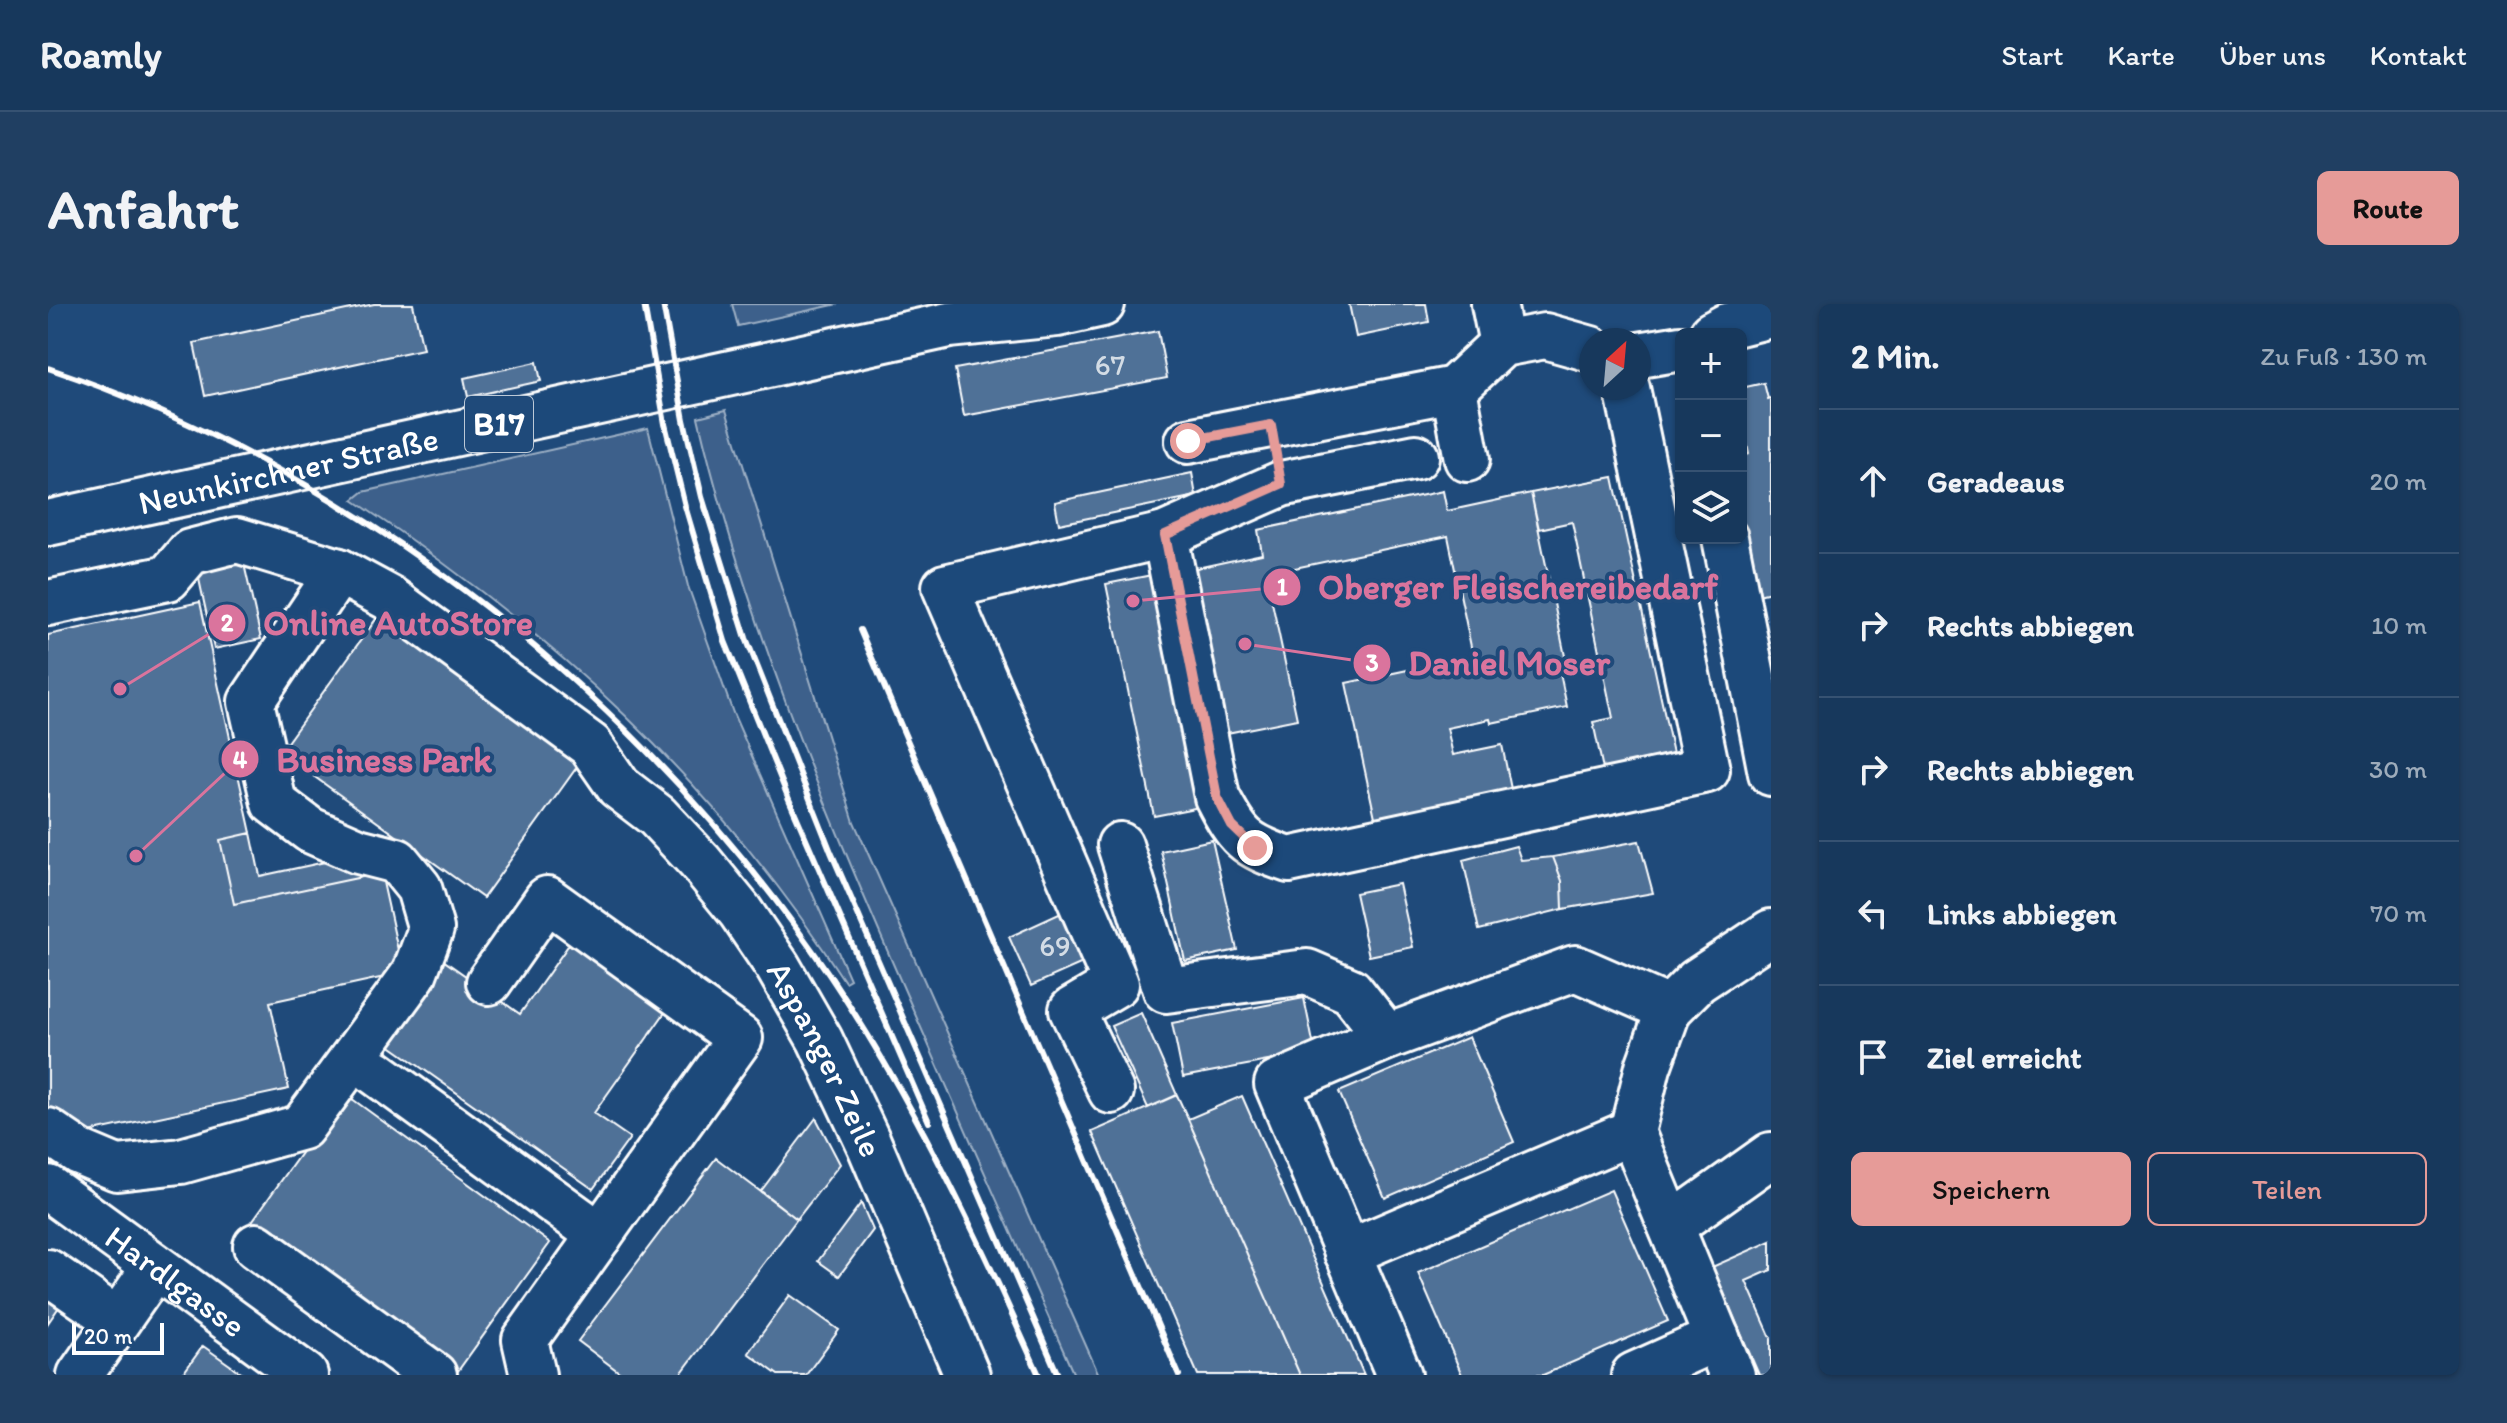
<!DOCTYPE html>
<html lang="de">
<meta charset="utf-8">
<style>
:root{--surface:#17385c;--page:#203f62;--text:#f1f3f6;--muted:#9eacbb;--line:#365272;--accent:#e69b98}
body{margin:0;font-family:Itim,sans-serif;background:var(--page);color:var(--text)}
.controls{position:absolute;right:24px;top:24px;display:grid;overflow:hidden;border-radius:12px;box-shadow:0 2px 6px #0004}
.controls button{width:72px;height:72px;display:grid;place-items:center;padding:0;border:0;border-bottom:2px solid var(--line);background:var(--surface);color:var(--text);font:40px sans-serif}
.compass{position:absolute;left:1531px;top:24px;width:72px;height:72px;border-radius:50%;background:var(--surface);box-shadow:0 2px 6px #0004;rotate:26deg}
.scale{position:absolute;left:24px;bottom:20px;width:92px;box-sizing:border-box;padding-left:8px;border:4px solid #fff;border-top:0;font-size:22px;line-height:28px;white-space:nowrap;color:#fff;-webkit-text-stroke:6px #1f4a7a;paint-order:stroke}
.stop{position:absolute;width:24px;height:24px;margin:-18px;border:6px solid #e69b98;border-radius:50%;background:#fff}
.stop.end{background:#e69b98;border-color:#fff;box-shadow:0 2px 8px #0008}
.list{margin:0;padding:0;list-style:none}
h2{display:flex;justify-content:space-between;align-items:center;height:104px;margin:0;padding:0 32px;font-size:34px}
h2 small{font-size:26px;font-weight:400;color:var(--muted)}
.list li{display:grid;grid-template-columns:52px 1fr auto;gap:24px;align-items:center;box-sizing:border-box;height:144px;padding:0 32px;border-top:2px solid var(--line)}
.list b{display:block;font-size:30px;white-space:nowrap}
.list em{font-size:26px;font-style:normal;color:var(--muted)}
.actions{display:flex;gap:16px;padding:24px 32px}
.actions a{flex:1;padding:18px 0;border:2px solid var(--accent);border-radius:12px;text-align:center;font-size:28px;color:var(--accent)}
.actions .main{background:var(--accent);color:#111}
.icon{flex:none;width:44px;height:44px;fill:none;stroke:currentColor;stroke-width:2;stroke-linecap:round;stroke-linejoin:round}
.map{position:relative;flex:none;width:1723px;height:1071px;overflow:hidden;border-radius:12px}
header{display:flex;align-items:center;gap:48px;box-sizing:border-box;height:112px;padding:0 40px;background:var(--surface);border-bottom:2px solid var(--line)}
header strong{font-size:38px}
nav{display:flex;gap:44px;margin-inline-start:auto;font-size:28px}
.intro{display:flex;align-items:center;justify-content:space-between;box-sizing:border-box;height:192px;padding:0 48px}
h1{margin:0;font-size:56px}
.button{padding:20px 36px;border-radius:12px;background:var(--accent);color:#111;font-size:28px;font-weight:700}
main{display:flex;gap:48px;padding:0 48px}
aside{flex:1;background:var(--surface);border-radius:12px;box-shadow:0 2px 6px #0004}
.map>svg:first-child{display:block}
.green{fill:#3c618b;stroke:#9eb0c5;stroke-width:2}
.building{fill:#507197;stroke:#fff;stroke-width:2}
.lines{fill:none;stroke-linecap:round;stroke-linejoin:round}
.minor-casing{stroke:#fff;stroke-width:50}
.major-casing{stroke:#fff;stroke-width:50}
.minor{stroke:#1f4a7a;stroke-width:44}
.major{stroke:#1f4a7a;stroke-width:44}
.rail{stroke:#fff;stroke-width:6}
.route{stroke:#e69b98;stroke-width:10}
.labels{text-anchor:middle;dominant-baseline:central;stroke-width:8;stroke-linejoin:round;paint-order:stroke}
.number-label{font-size:30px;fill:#d3dce5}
.shield{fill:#1f4a7a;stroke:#bcc9d7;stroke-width:2}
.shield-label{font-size:32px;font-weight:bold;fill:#fff}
.street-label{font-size:34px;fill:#fff;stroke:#1f4a7a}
.leader{fill:none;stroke:#da749d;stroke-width:3}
.callout-dot{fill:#da749d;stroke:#1f4a7a;stroke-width:3}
.mark-label{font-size:24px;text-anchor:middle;font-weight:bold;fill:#fff}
.callout-label{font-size:36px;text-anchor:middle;font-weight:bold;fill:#da749d;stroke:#1f4a7a;stroke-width:8;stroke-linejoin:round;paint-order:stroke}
</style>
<header>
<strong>Roamly</strong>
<nav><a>Start</a><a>Karte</a><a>Über uns</a><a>Kontakt</a></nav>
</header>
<div class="intro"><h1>Anfahrt</h1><a class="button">Route</a></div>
<main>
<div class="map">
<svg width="1723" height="1071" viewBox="0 0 1723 1071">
<rect width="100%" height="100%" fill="#1f4a7a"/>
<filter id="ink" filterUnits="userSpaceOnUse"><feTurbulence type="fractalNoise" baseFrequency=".0125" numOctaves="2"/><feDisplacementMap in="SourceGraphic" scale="16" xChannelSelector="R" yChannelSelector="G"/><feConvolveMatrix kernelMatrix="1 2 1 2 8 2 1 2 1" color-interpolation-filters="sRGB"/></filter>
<g filter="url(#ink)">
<path class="green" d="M684 0H790L690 22Z
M678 106 806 518 1051 1071H1026C970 945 915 820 860 694 777 505 697 314 650 113Z
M600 124 640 282 685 409 802 675 797 678C666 476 504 328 305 196L315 188Z"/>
<path class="building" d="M326 0H365L375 45 157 92 146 39Z
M1301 0H1378L1381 18 1308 33Z
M1110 27 1119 74 916 112 907 65Z
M489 58 493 77 420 93 416 74Z
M1716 79 1720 95 1723 94V288L1710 291 1693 211V152L1701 150 1693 110V84Z
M1144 169 1148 192 1011 220 1007 198Z
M1565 173 1626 454 1556 470 1545 418 1565 414 1524 218 1491 225 1483 189Z
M1395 187 1399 207 1483 189 1518 357 1510 359 1519 403 1443 419 1442 415 1399 424 1405 451 1454 441 1464 490 1328 518 1298 379 1388 360 1390 369 1427 362 1400 232 1218 270 1249 415 1179 429 1144 265 1214 250 1210 226Z
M194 251 213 335 166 345 148 261Z
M1109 270 1157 502 1106 512 1058 280Z
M152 298 203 529 172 536 186 600 333 569 355 669 222 698 241 785 27 831 2 814 0 804V331Z
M331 311 534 456 435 594 232 448Z
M203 529 212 572 328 547 333 569 186 600 172 536Z
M1164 536 1189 646 1137 657 1113 547Z
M1591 537 1605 589 1515 605 1514 577 1505 553Z
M1468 542 1473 556 1505 553 1514 577 1515 605 1431 626 1415 556Z
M1351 580 1365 643 1321 652 1307 589Z
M1024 604 1046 654 983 682 961 633Z
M522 639 618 707 546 809 582 834 545 885 334 736 392 654 472 710Z
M1256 694 1267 748 1135 773 1124 719Z
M1093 709 1129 791 1100 804 1063 722Z
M1421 733 1466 838 1337 894 1291 788Z
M296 789 502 939 407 1071 200 923Z
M1129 791 1140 815 1252 1071H1150L1044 828Z
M1194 792 1316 1071H1252L1140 815Z
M768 814 792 860 749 915 713 887Z
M668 854 749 915 632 1071H575L530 1037Z
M1563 886 1620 1017 1495 1071H1414L1370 969Z
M813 899 825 926 791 972 770 957Z
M1723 937V966L1698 977 1723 1034V1071H1711L1664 963Z
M0 991 13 1000 0 1019Z
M742 991 791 1026 758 1071H730L700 1049Z
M155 1042 196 1071H134Z"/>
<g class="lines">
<g class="minor-casing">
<g id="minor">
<path d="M1446 0 1454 40"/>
<path d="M1664 30 1679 22 1723 11"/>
<path d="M1591 51 1633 44"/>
<path d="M1406 85 1419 155"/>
<path d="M1140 137 1406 85 1454 40 1497 32 1543 45"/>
<path d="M1117 231 1169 493C1190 534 1197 541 1241 556L1659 466 1579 84"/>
<path d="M1677 234 1723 469"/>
<path id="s1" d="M0 299 120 274 142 248 189 236 291 267 341 294 542 441 571 483 609 512 652 558 692 607 730 663 772 736 821 840 919 1071"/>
<path d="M1072 541 1118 686 1259 668 1303 687 1339 733"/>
<path d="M441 678 499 595 692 734 477 1036 485 1071"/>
<path d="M327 768 552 931"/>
<path d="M1063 787 1024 706 1068 680 897 283 1117 231 1233 180 1368 153"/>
<path d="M0 827 31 848 69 864 133 857 254 823 366 670 383 625 371 584 349 557 310 547 262 526 226 499 203 398 291 267"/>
<path d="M1584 828 1600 763 1621 705 1649 677 1723 628"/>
<path id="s2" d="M0 884 257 1071"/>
<path d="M1623 922 1723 851"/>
<path d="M208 942 386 1071"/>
<path d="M1299 949 1584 828 1684 1071"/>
<path d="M0 968 69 1016"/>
<path d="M32 1071 107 963"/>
<path d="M1351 1071 1229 780 1339 733 1527 664 1621 705"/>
<path d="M1586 1071 1669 1034"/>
</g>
</g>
<g class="major-casing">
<g id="major">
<path id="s3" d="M0 219 901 21 1009 10 1054 0"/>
</g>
</g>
<use href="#minor" class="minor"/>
<use href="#major" class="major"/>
<path class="rail" d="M596 0 617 120 637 202 677 337 740 493 881 818
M615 0 636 116 654 193 698 334 783 548 1010 1071
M0 64C299 165 564 371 749 625 838 746 906 882 968 1019
M812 326 1131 1071
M963 1009 991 1071"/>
</g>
</g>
<g class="lines" filter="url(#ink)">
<path class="route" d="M1140 137 1223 121 1233 180 1117 231 1169 493 1184 522 1207 544"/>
</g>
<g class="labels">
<g class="number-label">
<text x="1062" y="60">67</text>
<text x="1007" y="641">69</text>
</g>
<rect class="shield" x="417" y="92" width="68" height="56" rx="6"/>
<g class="shield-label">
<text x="451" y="120">B17</text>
</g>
<g class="street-label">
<text stroke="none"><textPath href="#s3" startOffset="246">Neunkirchner Straße</textPath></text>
<text stroke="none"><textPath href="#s1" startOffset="1014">Aspanger Zeile</textPath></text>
<text stroke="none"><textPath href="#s2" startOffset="158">Hardlgasse</textPath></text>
</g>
</g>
<path class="leader" d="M1085 297L1234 283M72 385L179 319M1197 340L1324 359M88 552L192 455"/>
<g class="callout-dot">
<circle cx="1085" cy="297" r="8"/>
<circle cx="72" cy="385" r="8"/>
<circle cx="1197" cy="340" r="8"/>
<circle cx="88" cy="552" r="8"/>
<circle cx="1234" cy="283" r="20"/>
<circle cx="179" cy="319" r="20"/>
<circle cx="1324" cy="359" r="20"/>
<circle cx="192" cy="455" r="20"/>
</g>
<g class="mark-label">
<text x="1234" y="291">1</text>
<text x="179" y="327">2</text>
<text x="1324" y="367">3</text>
<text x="192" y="464">4</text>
</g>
<g class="callout-label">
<text x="1470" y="295">Oberger Fleischereibedarf</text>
<text x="350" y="331">Online AutoStore</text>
<text x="1461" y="371">Daniel Moser</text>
<text x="336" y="468">Business Park</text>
</g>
</svg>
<div class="controls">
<button>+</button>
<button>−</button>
<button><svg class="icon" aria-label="layers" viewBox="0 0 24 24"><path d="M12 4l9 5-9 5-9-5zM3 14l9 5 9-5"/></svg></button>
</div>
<svg class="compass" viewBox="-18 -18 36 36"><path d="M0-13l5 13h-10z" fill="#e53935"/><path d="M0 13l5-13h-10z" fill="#9eacbb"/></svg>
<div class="scale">20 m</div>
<div class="stop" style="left:1140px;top:137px"></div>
<div class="stop end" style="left:1207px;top:544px"></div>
</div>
<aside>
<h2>2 Min.<small>Zu Fuß · 130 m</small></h2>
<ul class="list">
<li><svg class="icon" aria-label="ahead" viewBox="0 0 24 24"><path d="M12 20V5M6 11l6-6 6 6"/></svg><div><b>Geradeaus</b></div><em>20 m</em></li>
<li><svg class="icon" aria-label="right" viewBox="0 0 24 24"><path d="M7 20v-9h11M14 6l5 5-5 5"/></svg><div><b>Rechts abbiegen</b></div><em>10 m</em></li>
<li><svg class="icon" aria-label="right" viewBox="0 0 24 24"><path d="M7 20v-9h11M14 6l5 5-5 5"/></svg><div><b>Rechts abbiegen</b></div><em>30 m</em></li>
<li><svg class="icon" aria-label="left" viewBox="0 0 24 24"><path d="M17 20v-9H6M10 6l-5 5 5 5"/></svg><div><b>Links abbiegen</b></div><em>70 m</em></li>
<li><svg class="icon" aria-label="arrive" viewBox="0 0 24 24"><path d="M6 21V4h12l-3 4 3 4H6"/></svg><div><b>Ziel erreicht</b></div></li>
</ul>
<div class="actions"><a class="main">Speichern</a><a>Teilen</a></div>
</aside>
</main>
